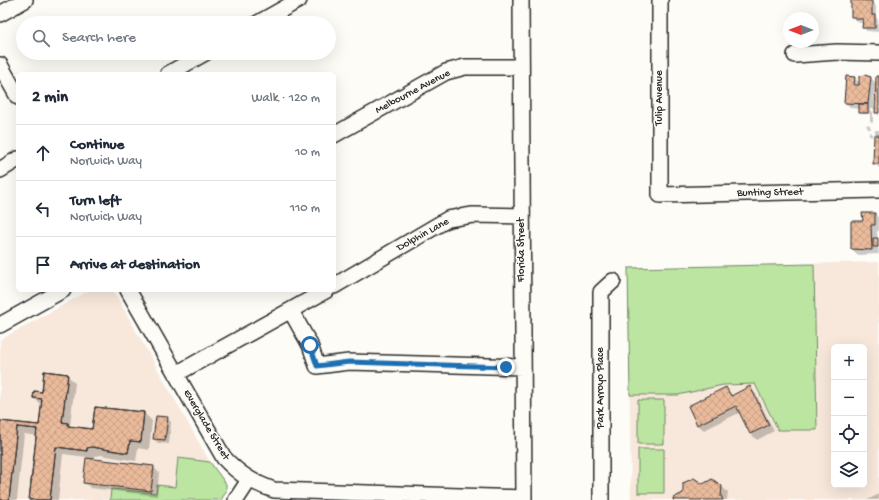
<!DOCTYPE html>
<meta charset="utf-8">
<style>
:root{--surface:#fff;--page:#f6f6f7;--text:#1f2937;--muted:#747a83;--line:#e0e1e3}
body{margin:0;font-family:"Gochi Hand",sans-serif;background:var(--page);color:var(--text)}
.controls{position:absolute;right:12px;bottom:12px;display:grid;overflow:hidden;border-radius:6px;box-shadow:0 4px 16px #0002}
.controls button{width:36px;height:36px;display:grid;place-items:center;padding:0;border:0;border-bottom:1px solid var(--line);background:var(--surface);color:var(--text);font:20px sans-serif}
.compass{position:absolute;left:783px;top:12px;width:36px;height:36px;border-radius:50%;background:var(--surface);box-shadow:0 4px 16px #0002;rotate:270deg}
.stop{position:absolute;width:12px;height:12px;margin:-9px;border:3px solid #1f6fb2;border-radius:50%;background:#fff}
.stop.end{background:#1f6fb2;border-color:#fff;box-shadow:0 1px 4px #0008}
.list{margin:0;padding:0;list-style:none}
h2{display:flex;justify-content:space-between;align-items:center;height:52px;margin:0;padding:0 16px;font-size:17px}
h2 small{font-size:13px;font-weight:400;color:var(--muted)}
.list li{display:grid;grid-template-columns:26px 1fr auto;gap:12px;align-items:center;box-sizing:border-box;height:56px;padding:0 16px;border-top:1px solid var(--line)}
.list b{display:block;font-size:15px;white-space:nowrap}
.list p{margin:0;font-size:13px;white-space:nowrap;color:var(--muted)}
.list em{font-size:13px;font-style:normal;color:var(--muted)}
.icon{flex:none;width:22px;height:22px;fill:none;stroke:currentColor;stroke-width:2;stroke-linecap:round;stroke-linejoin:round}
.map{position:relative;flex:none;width:879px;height:500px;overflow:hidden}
.search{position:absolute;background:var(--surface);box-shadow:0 4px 16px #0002;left:16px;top:16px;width:320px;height:44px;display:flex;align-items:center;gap:10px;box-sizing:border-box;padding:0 14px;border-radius:22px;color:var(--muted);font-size:15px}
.panel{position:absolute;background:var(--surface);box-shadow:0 4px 16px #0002;left:16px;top:72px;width:320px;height:220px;border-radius:6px}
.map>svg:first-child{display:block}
.built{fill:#f7e8db;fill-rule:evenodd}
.green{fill:#bbe5a1;stroke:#738866}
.shadow{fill:#0003}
.building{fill:url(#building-cross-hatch);stroke:#2b2b2b}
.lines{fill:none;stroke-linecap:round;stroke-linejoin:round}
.minor-casing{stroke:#2b2b2b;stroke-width:18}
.minor{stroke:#fdfcf7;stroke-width:15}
.route{stroke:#1f6fb2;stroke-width:5}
.labels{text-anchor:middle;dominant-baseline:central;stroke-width:3;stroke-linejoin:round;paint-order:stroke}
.street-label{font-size:11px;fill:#2b2b2b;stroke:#fdfcf7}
</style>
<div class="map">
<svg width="879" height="500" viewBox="0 0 879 500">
<defs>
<pattern id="building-cross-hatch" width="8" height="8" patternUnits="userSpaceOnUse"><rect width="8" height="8" fill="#eaba9b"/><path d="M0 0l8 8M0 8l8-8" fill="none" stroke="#c9a086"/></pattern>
</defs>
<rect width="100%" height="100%" fill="#fdfcf7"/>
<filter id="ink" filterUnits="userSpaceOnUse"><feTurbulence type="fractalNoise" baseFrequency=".025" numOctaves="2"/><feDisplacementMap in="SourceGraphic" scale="8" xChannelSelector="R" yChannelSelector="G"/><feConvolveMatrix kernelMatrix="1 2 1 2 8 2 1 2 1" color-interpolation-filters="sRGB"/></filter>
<g filter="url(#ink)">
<path class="built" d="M879 262V500H631L628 268ZM834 347H864V485H834Z
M90 290H113L210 462 226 484V492L221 500H0V340Z"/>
<path class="green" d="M814 264 817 430H778L755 384 723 385 678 395H630L628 268Z
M638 400H664V444H638Z
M638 449H664V493H638Z
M178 458 210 462 226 484V492L221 500H110L111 489 156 493 157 485 175 487Z"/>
<path class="shadow" d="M852 0H864V2H872L876 6V17L878 20V32L867 31 863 28 864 23H859L852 16Z
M860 77 871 78 877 84 879 77V116L876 112V96H874V109H870L873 112V123L870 122V114H862L860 109 851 108 845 102 854 78 860 83Z
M866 125H869L871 129H868Z
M875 130H879V168L874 163V137H878L875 134Z
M869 132 872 133V137L869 136Z
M874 214 879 218V231H877L879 254 858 255 852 249 864 222Z
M67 375 75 383 70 426 93 430 144 413 152 421 149 450 138 448 136 461 101 455 95 456 94 460 154 467 159 473 157 496 90 488 85 482 87 457 63 454 58 500H30L37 436 24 434 17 500H0V422L39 426 42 406 34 398 43 394Z
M726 388 733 396 750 388 756 394 774 431 757 440 751 434 741 412 704 430 698 425 689 407Z
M167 418 171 422 169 444 158 443 154 439Z
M703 485 721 486 728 492 727 500H674Z
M879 494V500H867Z"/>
<path class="building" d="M851 0 872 1V15H875V28H862L863 19H855V17H851Z
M865 75 871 77 868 104 844 103 846 76 855 77 854 85H859V76Z
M876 76H879V113H875Z
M859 104H868V113H859Z
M874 135H879V164H873Z
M862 213H875V225H871L872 250 851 249V221H863Z
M873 238H878V247H873Z
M44 371 68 374 62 422 68 423V426L92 429 95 407 144 412 141 442 130 441 128 453 92 447 87 448V451L56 447 50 500H29L37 429 17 427 9 500H0V421L39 425 42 399 33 398 34 391 42 392Z
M44 371 68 374 62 422 68 423V426L92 429 95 407 144 412 141 442 130 441 128 453 92 447 87 448V451L56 447 50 500H29L37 429 17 427 9 500H0V421L39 425 42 399 33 398 34 391 42 392Z
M750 386 769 425 750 434 736 406 697 425 688 406 726 387 731 396Z
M156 416 168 417 165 440 153 439Z
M86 458 154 466 151 491 83 483Z
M694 478 703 484 712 479 722 486 721 496 723 500H673V498L683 493V483Z"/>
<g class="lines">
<g class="minor-casing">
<path id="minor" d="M521 0 524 500
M660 0V195L879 190
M0 14 25 0
M258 23 299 0
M795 55 837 52 879 53
M0 65 18 97
M168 74 205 53
M334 135 446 72 465 67H521
M0 170 18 159
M334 286 448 219 473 215 522 216
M128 290 224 458C239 474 253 483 274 490L524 498
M291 311 310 345 317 366 349 362 523 367
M0 325 63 290
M176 374 327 290
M236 500 249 480
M601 500V292L613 281"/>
</g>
<use href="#minor" class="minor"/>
</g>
</g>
<g class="lines" filter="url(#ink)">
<path class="route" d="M310 345 317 366 349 362 506 367"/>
</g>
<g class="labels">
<g class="street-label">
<text transform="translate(413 92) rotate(-28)">Melbourne Avenue</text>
<text transform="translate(660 98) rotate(-90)">Tulip Avenue</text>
<text transform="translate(770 193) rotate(-1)">Bunting Street</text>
<text transform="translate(423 235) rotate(-29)">Dolphin Lane</text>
<text transform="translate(522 250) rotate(-90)">Florida Street</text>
<text transform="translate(601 388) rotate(-90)">Park Arroyo Place</text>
<text transform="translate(206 425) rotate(59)">Everglade Street</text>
</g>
</g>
</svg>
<div class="controls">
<button>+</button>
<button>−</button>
<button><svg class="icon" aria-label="locate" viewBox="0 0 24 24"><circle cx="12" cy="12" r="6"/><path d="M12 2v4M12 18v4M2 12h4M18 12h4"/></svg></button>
<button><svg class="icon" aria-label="layers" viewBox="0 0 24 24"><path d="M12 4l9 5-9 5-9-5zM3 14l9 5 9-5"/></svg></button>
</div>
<svg class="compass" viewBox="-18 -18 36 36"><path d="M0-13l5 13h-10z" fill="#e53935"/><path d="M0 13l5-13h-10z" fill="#747a83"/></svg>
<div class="stop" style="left:310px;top:345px"></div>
<div class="stop end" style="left:506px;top:367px"></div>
<div class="search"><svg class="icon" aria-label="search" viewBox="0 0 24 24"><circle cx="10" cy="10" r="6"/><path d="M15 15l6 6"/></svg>Search here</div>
<section class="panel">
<h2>2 min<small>Walk · 120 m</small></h2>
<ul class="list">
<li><svg class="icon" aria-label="ahead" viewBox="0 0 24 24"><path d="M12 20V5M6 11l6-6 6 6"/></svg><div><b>Continue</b><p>Norwich Way</p></div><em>10 m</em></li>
<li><svg class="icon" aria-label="left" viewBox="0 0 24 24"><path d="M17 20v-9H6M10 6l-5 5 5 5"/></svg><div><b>Turn left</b><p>Norwich Way</p></div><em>110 m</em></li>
<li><svg class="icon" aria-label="arrive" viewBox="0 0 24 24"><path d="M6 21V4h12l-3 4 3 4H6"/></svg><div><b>Arrive at destination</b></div></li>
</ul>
</section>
</div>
